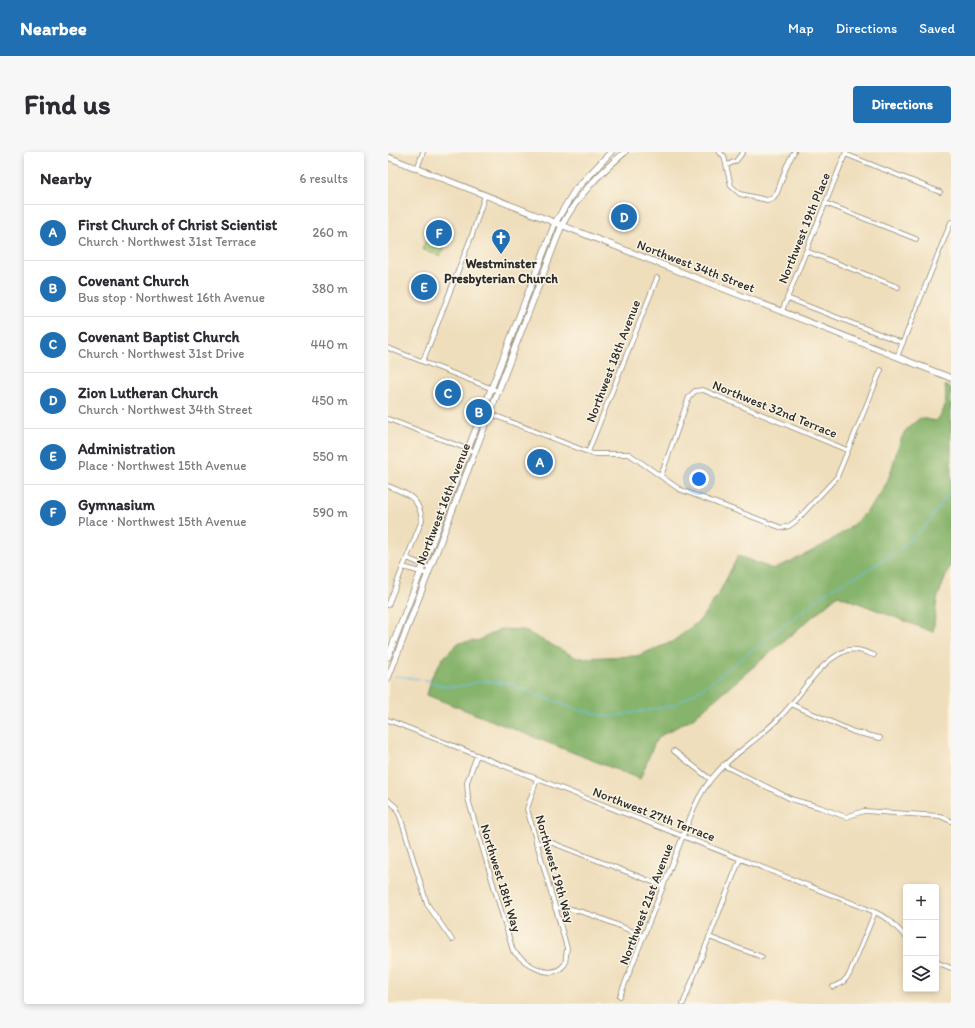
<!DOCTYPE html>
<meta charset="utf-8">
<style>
:root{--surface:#fff;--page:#f7f7f7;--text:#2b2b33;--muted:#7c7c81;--line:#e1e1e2;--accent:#1f6fb2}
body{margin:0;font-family:Itim,sans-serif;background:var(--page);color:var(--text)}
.controls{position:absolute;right:12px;bottom:12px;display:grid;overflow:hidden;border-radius:4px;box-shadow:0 2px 6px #0003}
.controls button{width:36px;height:36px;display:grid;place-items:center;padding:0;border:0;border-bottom:1px solid var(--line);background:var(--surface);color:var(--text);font:20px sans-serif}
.you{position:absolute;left:311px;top:327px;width:14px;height:14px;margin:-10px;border:3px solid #fff;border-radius:50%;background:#1a73e8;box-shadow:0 0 0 6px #1a73e833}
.badge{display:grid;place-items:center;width:26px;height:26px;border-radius:50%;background:var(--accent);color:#fff;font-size:13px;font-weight:700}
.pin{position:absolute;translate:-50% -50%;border:2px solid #fff;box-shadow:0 1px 4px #0006}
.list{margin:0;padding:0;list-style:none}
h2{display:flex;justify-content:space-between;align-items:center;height:52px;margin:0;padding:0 16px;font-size:17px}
h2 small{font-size:13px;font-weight:400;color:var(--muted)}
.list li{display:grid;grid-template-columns:26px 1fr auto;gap:12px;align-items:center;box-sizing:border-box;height:56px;padding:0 16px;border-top:1px solid var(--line)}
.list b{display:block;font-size:15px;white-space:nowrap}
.list p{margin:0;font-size:13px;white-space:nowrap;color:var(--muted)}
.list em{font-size:13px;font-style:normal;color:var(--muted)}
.icon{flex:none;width:22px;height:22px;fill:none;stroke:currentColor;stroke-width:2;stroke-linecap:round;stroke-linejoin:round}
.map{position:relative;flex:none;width:563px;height:852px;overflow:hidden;border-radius:4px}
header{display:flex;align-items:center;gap:24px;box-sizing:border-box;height:56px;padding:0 20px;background:var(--accent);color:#fff}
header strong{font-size:19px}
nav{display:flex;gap:22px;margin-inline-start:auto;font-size:14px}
.intro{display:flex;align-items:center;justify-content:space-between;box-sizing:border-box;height:96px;padding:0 24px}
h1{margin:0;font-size:28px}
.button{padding:10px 18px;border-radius:4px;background:var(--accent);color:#fff;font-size:14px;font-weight:700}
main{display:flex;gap:24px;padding:0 24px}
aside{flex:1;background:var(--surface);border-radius:4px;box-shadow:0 2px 6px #0003}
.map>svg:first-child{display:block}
.green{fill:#aad27d;stroke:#6a7e54}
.forest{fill:#87b46c;stroke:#59704c}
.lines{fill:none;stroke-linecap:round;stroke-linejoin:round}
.stream{stroke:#69c3e7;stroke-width:1}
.minor-casing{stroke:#8d8474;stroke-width:5.5}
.secondary-casing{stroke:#8d8474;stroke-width:7}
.minor{stroke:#fff;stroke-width:4}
.secondary{stroke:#fff;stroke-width:5.5}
.labels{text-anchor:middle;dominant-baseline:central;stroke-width:3;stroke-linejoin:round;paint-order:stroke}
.street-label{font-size:13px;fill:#2b2b2b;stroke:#fcf5e5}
.poi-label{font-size:13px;font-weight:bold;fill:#2b2b2b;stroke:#fcf5e5}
</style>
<header>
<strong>Nearbee</strong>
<nav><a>Map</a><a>Directions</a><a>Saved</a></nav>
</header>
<div class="intro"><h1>Find us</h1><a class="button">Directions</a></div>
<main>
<aside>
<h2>Nearby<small>6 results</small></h2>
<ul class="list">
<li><span class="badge">A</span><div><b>First Church of Christ Scientist</b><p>Church · Northwest 31st Terrace</p></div><em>260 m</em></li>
<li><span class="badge">B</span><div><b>Covenant Church</b><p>Bus stop · Northwest 16th Avenue</p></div><em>380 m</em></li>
<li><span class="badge">C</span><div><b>Covenant Baptist Church</b><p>Church · Northwest 31st Drive</p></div><em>440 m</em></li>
<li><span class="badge">D</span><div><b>Zion Lutheran Church</b><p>Church · Northwest 34th Street</p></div><em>450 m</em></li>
<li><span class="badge">E</span><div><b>Administration</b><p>Place · Northwest 15th Avenue</p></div><em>550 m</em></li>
<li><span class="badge">F</span><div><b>Gymnasium</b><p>Place · Northwest 15th Avenue</p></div><em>590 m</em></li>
</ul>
</aside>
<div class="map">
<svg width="563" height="852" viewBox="0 0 563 852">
<rect width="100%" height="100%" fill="#fcf5e5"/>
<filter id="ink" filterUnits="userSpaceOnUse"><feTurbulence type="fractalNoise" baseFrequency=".025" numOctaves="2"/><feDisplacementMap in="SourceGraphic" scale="8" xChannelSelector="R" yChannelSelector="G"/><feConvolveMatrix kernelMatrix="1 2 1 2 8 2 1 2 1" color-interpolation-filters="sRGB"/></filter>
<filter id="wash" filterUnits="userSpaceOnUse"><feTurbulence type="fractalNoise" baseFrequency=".012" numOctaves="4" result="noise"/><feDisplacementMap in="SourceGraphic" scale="16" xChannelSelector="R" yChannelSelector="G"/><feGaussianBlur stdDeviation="0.9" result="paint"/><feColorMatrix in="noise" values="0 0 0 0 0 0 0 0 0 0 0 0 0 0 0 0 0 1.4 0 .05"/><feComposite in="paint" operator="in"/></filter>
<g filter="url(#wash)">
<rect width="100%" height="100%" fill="#efdebc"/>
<path class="green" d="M40 84 58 91 52 104 34 97Z"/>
<path class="forest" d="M557 233 563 236V411L549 447 545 480 450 443 305 566 274 583 267 590 252 627 39 543 44 524 55 506 70 491 92 488 112 477 135 478 189 506 249 504 284 490 312 468 330 443 350 404 385 417C430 398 476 376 499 330 506 314 508 296 516 281 519 275 528 270 532 266L548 269C558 259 559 247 557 233Z"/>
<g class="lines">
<path class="stream" d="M7 524 38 528 55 534 69 535 94 529 118 531 187 557 222 565 287 553 322 531 444 436 473 422 507 401 536 376 563 338"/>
</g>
</g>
<g filter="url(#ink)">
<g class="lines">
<g class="minor-casing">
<path id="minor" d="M331 0 336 4 343 34 352 42 379 48 385 46 389 41 399 13 406 0
M457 2 552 40
M339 13 348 9 355 0
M29 17 35 0
M437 51 528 87
M418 99 510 135
M399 146 515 191
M394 159 458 0
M0 196 110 239
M509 205 563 70
M35 209 84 83 97 43
M95 259 205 302H241L291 337 394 376 401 374 408 369 449 325 493 218
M0 267 87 300
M200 300 269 126
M273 324 301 245 307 239 315 238 459 298
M0 334C20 342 31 345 34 368L0 453
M19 406 42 416
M15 415 40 422
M403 552 466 580 492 586
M0 568 487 760 500 767 518 785
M286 599 322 627
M89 603 79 630 80 647 125 799C137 811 162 831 177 812L179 796 139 657 149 627
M335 613 403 647 431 655 458 665 476 659 552 664 563 669
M0 648 8 655 13 667 39 752 64 788
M148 691 162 690 275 734
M167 756C188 753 235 776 256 784
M321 785 374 805
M548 810 563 816
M445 835 455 830 461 823 487 760
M232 844 306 656C326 609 361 598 393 564 414 543 428 512 457 499 467 495 477 500 486 503
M295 852 352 707"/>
</g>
<g class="secondary-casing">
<path id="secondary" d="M0 5 563 226
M0 505 167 71 187 38 223 0
M0 526 174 73C190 43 211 22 237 0"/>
</g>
<use href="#minor" class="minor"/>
<use href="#secondary" class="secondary"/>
</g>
</g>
<defs>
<g id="church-pin" transform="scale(1)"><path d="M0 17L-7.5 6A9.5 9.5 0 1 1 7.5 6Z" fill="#1f6fb2" stroke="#fcf5e5"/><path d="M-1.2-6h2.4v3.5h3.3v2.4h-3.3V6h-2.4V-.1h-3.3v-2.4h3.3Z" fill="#fff"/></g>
</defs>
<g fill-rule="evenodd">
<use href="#church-pin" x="113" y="86"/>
</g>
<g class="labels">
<g class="street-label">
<text transform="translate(416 76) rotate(-68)">Northwest 19th Place</text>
<text transform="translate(308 114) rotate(21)">Northwest 34th Street</text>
<text transform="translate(225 209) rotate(-69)">Northwest 18th Avenue</text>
<text transform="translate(387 257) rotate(22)">Northwest 32nd Terrace</text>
<text transform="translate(55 352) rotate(-69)">Northwest 16th Avenue</text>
<text transform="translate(266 662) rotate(21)">Northwest 27th Terrace</text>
<text transform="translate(167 717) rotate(74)">Northwest 19th Way</text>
<text transform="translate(113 726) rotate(73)">Northwest 18th Way</text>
<text transform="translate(258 752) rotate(-69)">Northwest 21st Avenue</text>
</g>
<g class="poi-label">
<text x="113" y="111">Westminster<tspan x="113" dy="15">Presbyterian Church</tspan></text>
</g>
</g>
</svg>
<div class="controls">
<button>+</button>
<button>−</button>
<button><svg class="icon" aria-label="layers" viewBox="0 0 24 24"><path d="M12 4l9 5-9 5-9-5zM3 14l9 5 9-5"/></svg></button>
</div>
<div class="you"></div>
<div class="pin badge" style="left:152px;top:310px">A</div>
<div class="pin badge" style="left:91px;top:260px">B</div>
<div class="pin badge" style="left:60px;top:241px">C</div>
<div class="pin badge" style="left:236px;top:65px">D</div>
<div class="pin badge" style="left:36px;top:135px">E</div>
<div class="pin badge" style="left:51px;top:81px">F</div>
</div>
</main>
